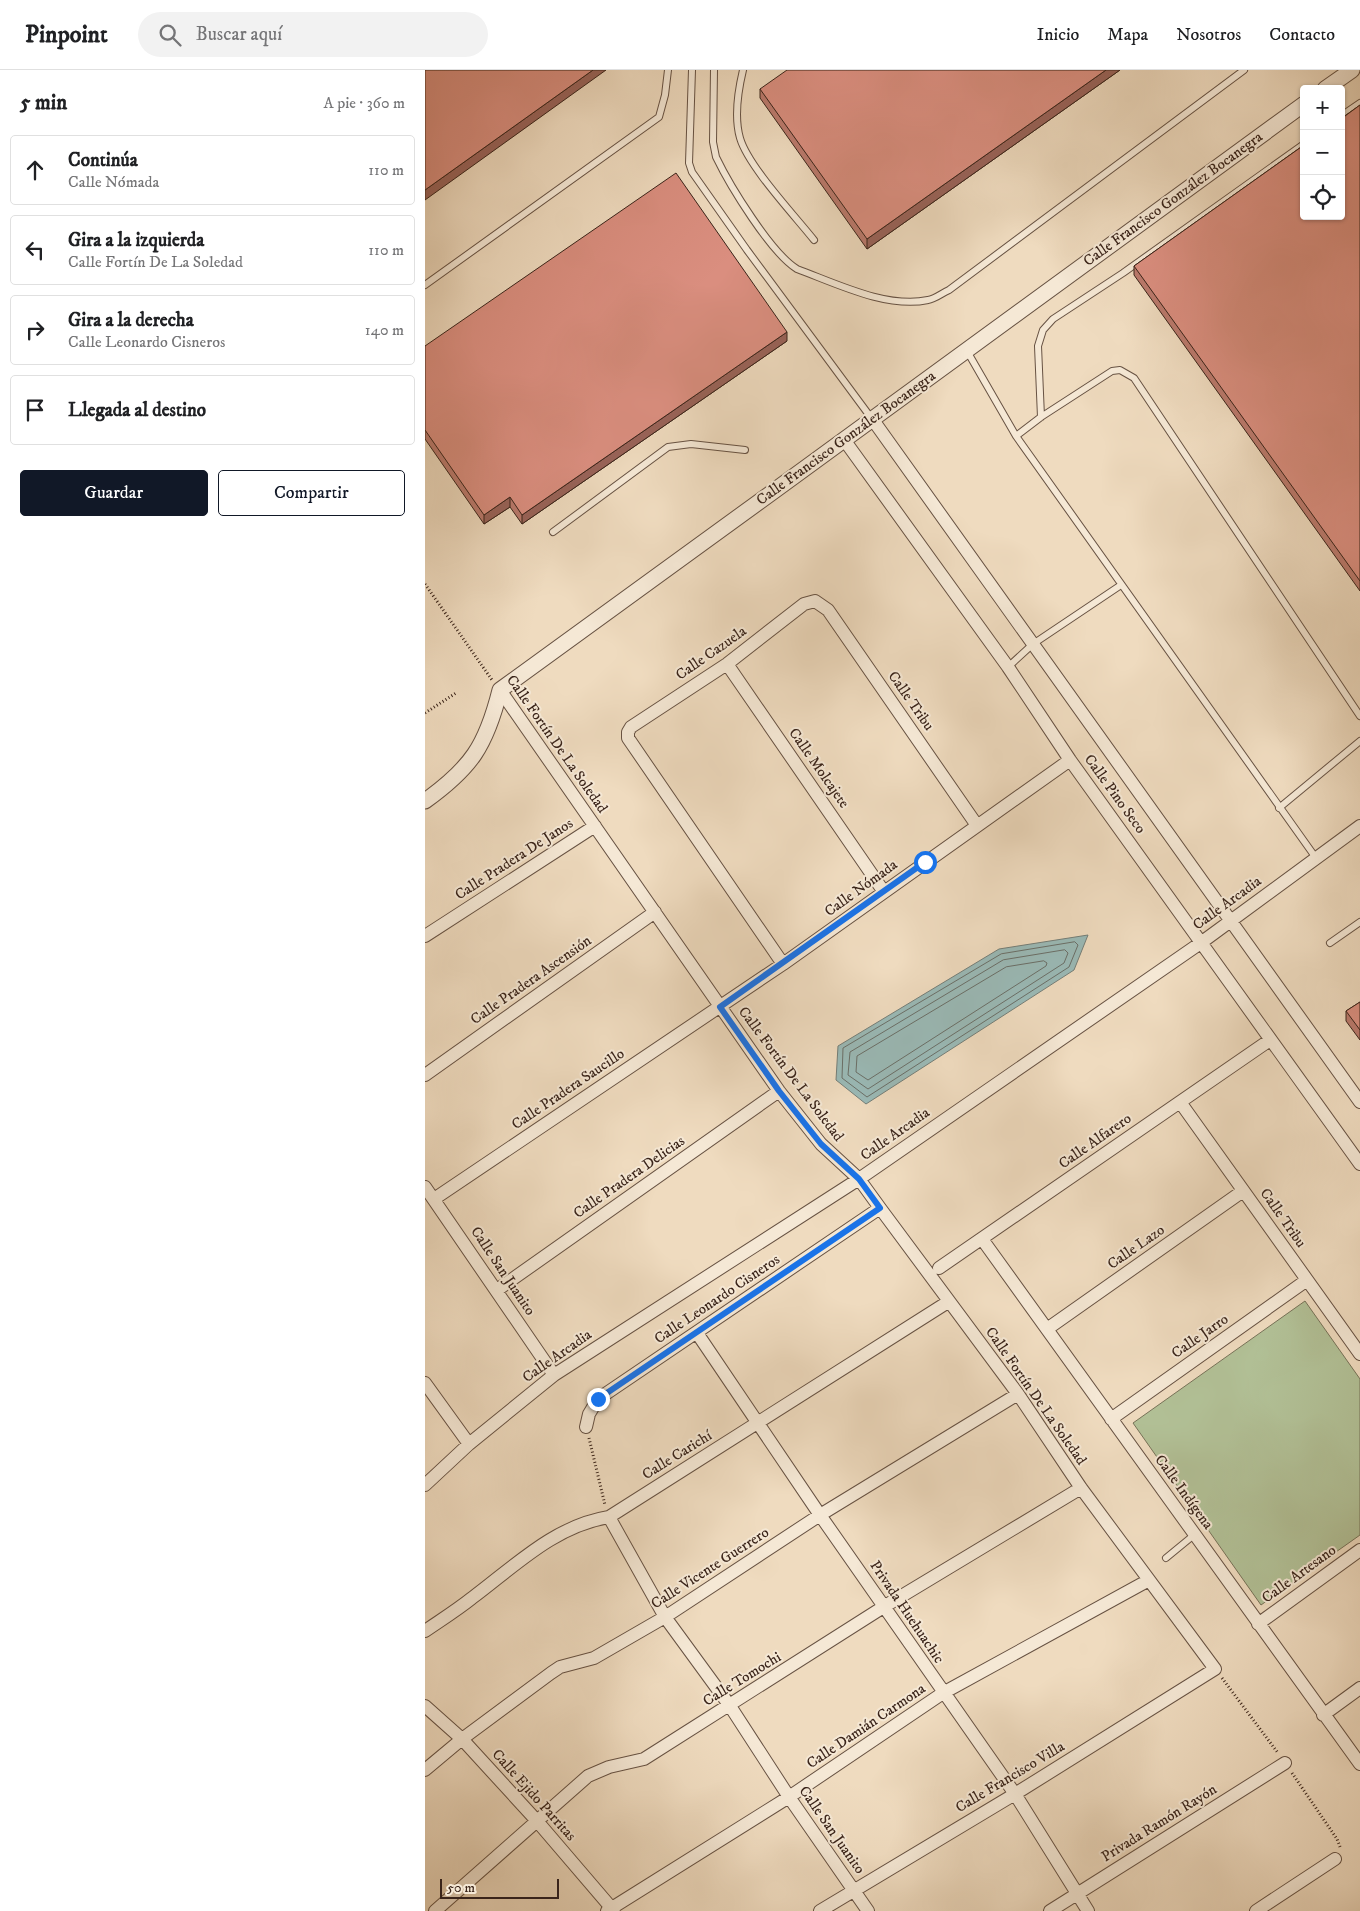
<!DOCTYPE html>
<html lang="es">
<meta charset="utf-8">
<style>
:root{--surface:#fff;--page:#f2f2f2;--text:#202124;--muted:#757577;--line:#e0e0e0;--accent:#111827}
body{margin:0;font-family:"IM FELL DW Pica",serif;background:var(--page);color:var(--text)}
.controls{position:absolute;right:15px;top:15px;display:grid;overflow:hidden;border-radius:5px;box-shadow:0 1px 4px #0004}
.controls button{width:45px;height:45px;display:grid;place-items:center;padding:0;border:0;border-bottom:1px solid var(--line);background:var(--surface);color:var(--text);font:25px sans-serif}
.scale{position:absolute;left:15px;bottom:12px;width:119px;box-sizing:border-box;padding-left:5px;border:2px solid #3a241a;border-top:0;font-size:14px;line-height:18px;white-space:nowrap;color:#3a241a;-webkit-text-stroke:4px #f5e8d5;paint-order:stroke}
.stop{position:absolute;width:15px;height:15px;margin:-11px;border:4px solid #1a73e8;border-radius:50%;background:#fff}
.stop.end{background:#1a73e8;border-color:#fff;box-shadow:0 1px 5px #0008}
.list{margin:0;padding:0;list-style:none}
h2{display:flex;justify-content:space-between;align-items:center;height:65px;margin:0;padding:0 20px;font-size:21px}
h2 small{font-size:16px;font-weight:400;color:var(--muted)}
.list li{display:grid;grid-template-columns:32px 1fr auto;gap:15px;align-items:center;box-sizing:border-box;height:70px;margin:0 10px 10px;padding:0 10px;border:1px solid var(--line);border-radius:5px}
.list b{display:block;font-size:19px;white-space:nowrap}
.list p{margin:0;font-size:16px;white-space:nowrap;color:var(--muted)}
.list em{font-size:16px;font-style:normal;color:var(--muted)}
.actions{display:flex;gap:10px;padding:15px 20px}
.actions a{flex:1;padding:11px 0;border:1px solid var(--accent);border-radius:5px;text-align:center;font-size:18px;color:var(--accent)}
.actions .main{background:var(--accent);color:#fff}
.icon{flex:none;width:28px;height:28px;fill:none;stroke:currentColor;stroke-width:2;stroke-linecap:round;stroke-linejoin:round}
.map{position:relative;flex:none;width:935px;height:1841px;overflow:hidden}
header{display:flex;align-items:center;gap:30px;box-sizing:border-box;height:70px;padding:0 25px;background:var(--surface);border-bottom:1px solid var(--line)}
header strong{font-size:24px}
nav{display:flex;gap:28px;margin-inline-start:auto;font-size:18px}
.search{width:350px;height:45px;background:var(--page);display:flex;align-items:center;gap:12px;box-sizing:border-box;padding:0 18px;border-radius:28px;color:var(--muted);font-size:19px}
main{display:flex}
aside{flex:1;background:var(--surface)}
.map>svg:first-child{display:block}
.green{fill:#b2c197;stroke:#767258}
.water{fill:#9abab7;stroke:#747e78}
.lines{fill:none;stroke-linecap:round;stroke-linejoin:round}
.shore{stroke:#6a6f68;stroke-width:1}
.service-casing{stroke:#675243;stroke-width:8}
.minor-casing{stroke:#675243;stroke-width:14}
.tertiary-casing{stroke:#675243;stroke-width:17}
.path{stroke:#3a241a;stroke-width:3;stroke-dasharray:1 2.5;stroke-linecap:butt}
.service{stroke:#f5e8d5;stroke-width:6}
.minor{stroke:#f5e8d5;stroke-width:12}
.tertiary{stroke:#f5e8d5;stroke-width:15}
.wall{fill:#bb7a6d;stroke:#3a241a}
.shaded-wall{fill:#996359;stroke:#3a241a}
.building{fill:#da8e7f;stroke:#3a241a}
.route{stroke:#1a73e8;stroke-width:6}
.labels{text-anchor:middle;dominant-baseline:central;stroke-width:4;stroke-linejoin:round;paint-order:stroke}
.street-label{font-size:15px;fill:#3a241a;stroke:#f5e8d5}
</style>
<header>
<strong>Pinpoint</strong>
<div class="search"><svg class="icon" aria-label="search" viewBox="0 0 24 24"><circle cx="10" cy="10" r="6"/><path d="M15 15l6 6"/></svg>Buscar aquí</div>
<nav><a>Inicio</a><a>Mapa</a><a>Nosotros</a><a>Contacto</a></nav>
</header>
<main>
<aside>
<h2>5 min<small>A pie · 360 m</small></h2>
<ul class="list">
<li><svg class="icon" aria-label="ahead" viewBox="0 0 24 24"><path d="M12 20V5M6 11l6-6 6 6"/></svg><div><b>Continúa</b><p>Calle Nómada</p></div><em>110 m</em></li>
<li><svg class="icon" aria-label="left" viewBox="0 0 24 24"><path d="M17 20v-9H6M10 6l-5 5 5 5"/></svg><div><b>Gira a la izquierda</b><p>Calle Fortín De La Soledad</p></div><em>110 m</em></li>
<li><svg class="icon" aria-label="right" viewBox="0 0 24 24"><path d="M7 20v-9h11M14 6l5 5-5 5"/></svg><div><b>Gira a la derecha</b><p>Calle Leonardo Cisneros</p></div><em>140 m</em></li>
<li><svg class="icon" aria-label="arrive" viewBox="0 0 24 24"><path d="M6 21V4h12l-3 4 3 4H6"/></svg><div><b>Llegada al destino</b></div></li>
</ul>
<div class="actions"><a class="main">Guardar</a><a>Compartir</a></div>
</aside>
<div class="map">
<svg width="935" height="1841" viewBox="0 0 935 1841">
<rect width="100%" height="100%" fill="#efdbbf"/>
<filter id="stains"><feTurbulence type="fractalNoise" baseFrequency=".004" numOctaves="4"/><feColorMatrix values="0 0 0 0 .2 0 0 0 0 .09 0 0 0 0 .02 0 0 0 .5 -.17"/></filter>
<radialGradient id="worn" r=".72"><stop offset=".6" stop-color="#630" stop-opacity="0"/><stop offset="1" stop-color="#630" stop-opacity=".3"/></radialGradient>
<path class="green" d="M880 1231 935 1309V1465L836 1535 708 1353Z"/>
<path class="water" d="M663 865 649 900 441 1034 411 1010 413 976 574 879Z"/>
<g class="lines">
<path class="shore" d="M650 872 653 875 644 897 442 1027 417 1008 418 978 576 884Z
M640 880 643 883 639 893 443 1019 423 1005 425 982 578 890Z
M619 891 622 893 621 896 443 1010 431 1002 432 986 581 897Z"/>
<g class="service-casing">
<path id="service" d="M267 0 264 93 267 102 322 180 447 349
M289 0 288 72 291 87C305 116 346 183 372 199 410 213 462 239 503 230 510 229 517 223 524 220L819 0
M318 0C313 21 309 47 315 68 323 96 370 146 389 170
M916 46 935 33
M0 215 234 47 240 25 243 0
M542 281 591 366 891 788
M616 347 613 276 618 260 628 249 698 203 879 74
M591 366 616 347 687 301 695 300 709 308 935 646
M128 462 243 377 266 374 320 380
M583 597 608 574 696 515
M854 738 935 671
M905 873 935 852
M741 1488 769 1465"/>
</g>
<g class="minor-casing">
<path id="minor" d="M448 350 935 1032
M420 371 583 597 645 690 935 1094
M302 594 459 822
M75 620 354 1021 396 1074 434 1109 455 1138 593 1324 656 1418 790 1599 590 1724 395 1841
M0 866 170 756
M358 894 203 668V662L206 657 302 594 379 534 390 531 403 540 551 754
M0 1005 230 842
M755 1032 935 1284
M0 1117 129 1305
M9 1129 358 894 645 690
M557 1169 935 1694
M514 1198 845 970
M72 1220 354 1021
M622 1259 818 1121
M272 1263 395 1445 590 1724 663 1841
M0 1313 44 1374
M686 1349 882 1210
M161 1357 164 1344 173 1329 455 1138
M0 1415 44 1374 129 1305 434 1109 777 872 935 756
M184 1447 240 1547 305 1636 364 1727 443 1841
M833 1554 935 1480
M0 1561C16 1550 32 1540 47 1528 90 1496 129 1456 184 1447L523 1232
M0 1636 37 1669 112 1751 189 1841
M898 1645 935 1618
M0 1700 37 1669 126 1603 135 1597 169 1588 240 1547 395 1445 593 1324
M10 1841 163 1706 184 1697 219 1689 460 1536 656 1418
M182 1841 364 1727 518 1623 724 1510
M625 1841 860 1693
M831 1841 910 1789"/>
</g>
<g class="tertiary-casing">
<path id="tertiary" d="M900 19 927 0
M0 731C46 698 61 676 75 620 344 426 610 229 879 34"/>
</g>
<path class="path" d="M0 514 67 610
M0 643 31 623
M164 1368 180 1435
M797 1608 853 1683
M867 1703 912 1769 915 1777"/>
<use href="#service" class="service"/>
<use href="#minor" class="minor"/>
<use href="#tertiary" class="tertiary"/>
</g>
<path class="wall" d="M695 0 442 179 335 28V19Z
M935 35V521L709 205V196Z
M362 271 97 454 85 437 59 454 0 369V276Z
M935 932V970L921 951V941Z"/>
<path class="shaded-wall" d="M168 0H181L0 130V120Z
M681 0H695L442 179V169Z
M362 262V271L97 454V445Z
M85 427V437L59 454V445Z"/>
<path class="building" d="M0 0H168L0 120Z
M362 0H681L442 169 335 19Z
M935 35V511L709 196 879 75V146H916V49Z
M251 103 362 262 97 445 85 427 59 445 0 360V276Z
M935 932V960L921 941Z"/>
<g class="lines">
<path class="route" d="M173 1329 455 1138 434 1109 396 1074 354 1021 295 937 500 792"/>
</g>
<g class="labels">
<g class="street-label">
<text transform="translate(748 129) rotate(-36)">Calle Francisco González Bocanegra</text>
<text transform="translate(421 368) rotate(-36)">Calle Francisco González Bocanegra</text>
<text transform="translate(286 583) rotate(-35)">Calle Cazuela</text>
<text transform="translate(486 631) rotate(55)">Calle Tribu</text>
<text transform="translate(132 674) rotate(55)">Calle Fortín De La Soledad</text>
<text transform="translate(394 698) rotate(55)">Calle Molcajete</text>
<text transform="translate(690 724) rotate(54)">Calle Pino Seco</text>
<text transform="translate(89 789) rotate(-33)">Calle Pradera De Janos</text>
<text transform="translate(436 818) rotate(-36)">Calle Nómada</text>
<text transform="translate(802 833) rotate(-36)">Calle Arcadia</text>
<text transform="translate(106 910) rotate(-35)">Calle Pradera Ascensión</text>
<text transform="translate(366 1004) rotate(53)">Calle Fortín De La Soledad</text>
<text transform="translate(143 1019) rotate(-34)">Calle Pradera Saucillo</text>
<text transform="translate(470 1064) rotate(-35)">Calle Arcadia</text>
<text transform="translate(670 1071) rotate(-35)">Calle Alfarero</text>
<text transform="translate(204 1107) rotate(-35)">Calle Pradera Delicias</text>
<text transform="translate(858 1148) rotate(55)">Calle Tribu</text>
<text transform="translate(711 1177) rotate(-35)">Calle Lazo</text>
<text transform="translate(78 1201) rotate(56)">Calle San Juanito</text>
<text transform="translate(292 1229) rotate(-34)">Calle Leonardo Cisneros</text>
<text transform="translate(775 1266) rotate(-35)">Calle Jarro</text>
<text transform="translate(132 1286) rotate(-35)">Calle Arcadia</text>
<text transform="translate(611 1326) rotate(55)">Calle Fortín De La Soledad</text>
<text transform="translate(252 1385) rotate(-32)">Calle Carichí</text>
<text transform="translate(759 1422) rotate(54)">Calle Indígena</text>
<text transform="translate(285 1498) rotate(-33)">Calle Vicente Guerrero</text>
<text transform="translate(874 1504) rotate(-36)">Calle Artesano</text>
<text transform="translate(482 1542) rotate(56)">Privada Huehuachic</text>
<text transform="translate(317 1609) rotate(-32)">Calle Tomochi</text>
<text transform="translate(441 1656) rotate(-34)">Calle Damián Carmona</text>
<text transform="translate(585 1707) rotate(-31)">Calle Francisco Villa</text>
<text transform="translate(109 1725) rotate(48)">Calle Ejido Parritas</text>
<text transform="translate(734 1753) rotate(-32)">Privada Ramón Rayón</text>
<text transform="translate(407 1760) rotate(55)">Calle San Juanito</text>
</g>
</g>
<rect width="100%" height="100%" filter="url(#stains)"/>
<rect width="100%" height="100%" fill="url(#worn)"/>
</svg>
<div class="controls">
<button>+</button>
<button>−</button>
<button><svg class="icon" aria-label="locate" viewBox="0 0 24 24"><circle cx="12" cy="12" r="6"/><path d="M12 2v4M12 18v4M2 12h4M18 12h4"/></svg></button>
</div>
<div class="scale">50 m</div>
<div class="stop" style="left:500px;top:792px"></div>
<div class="stop end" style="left:173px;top:1329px"></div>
</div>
</main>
